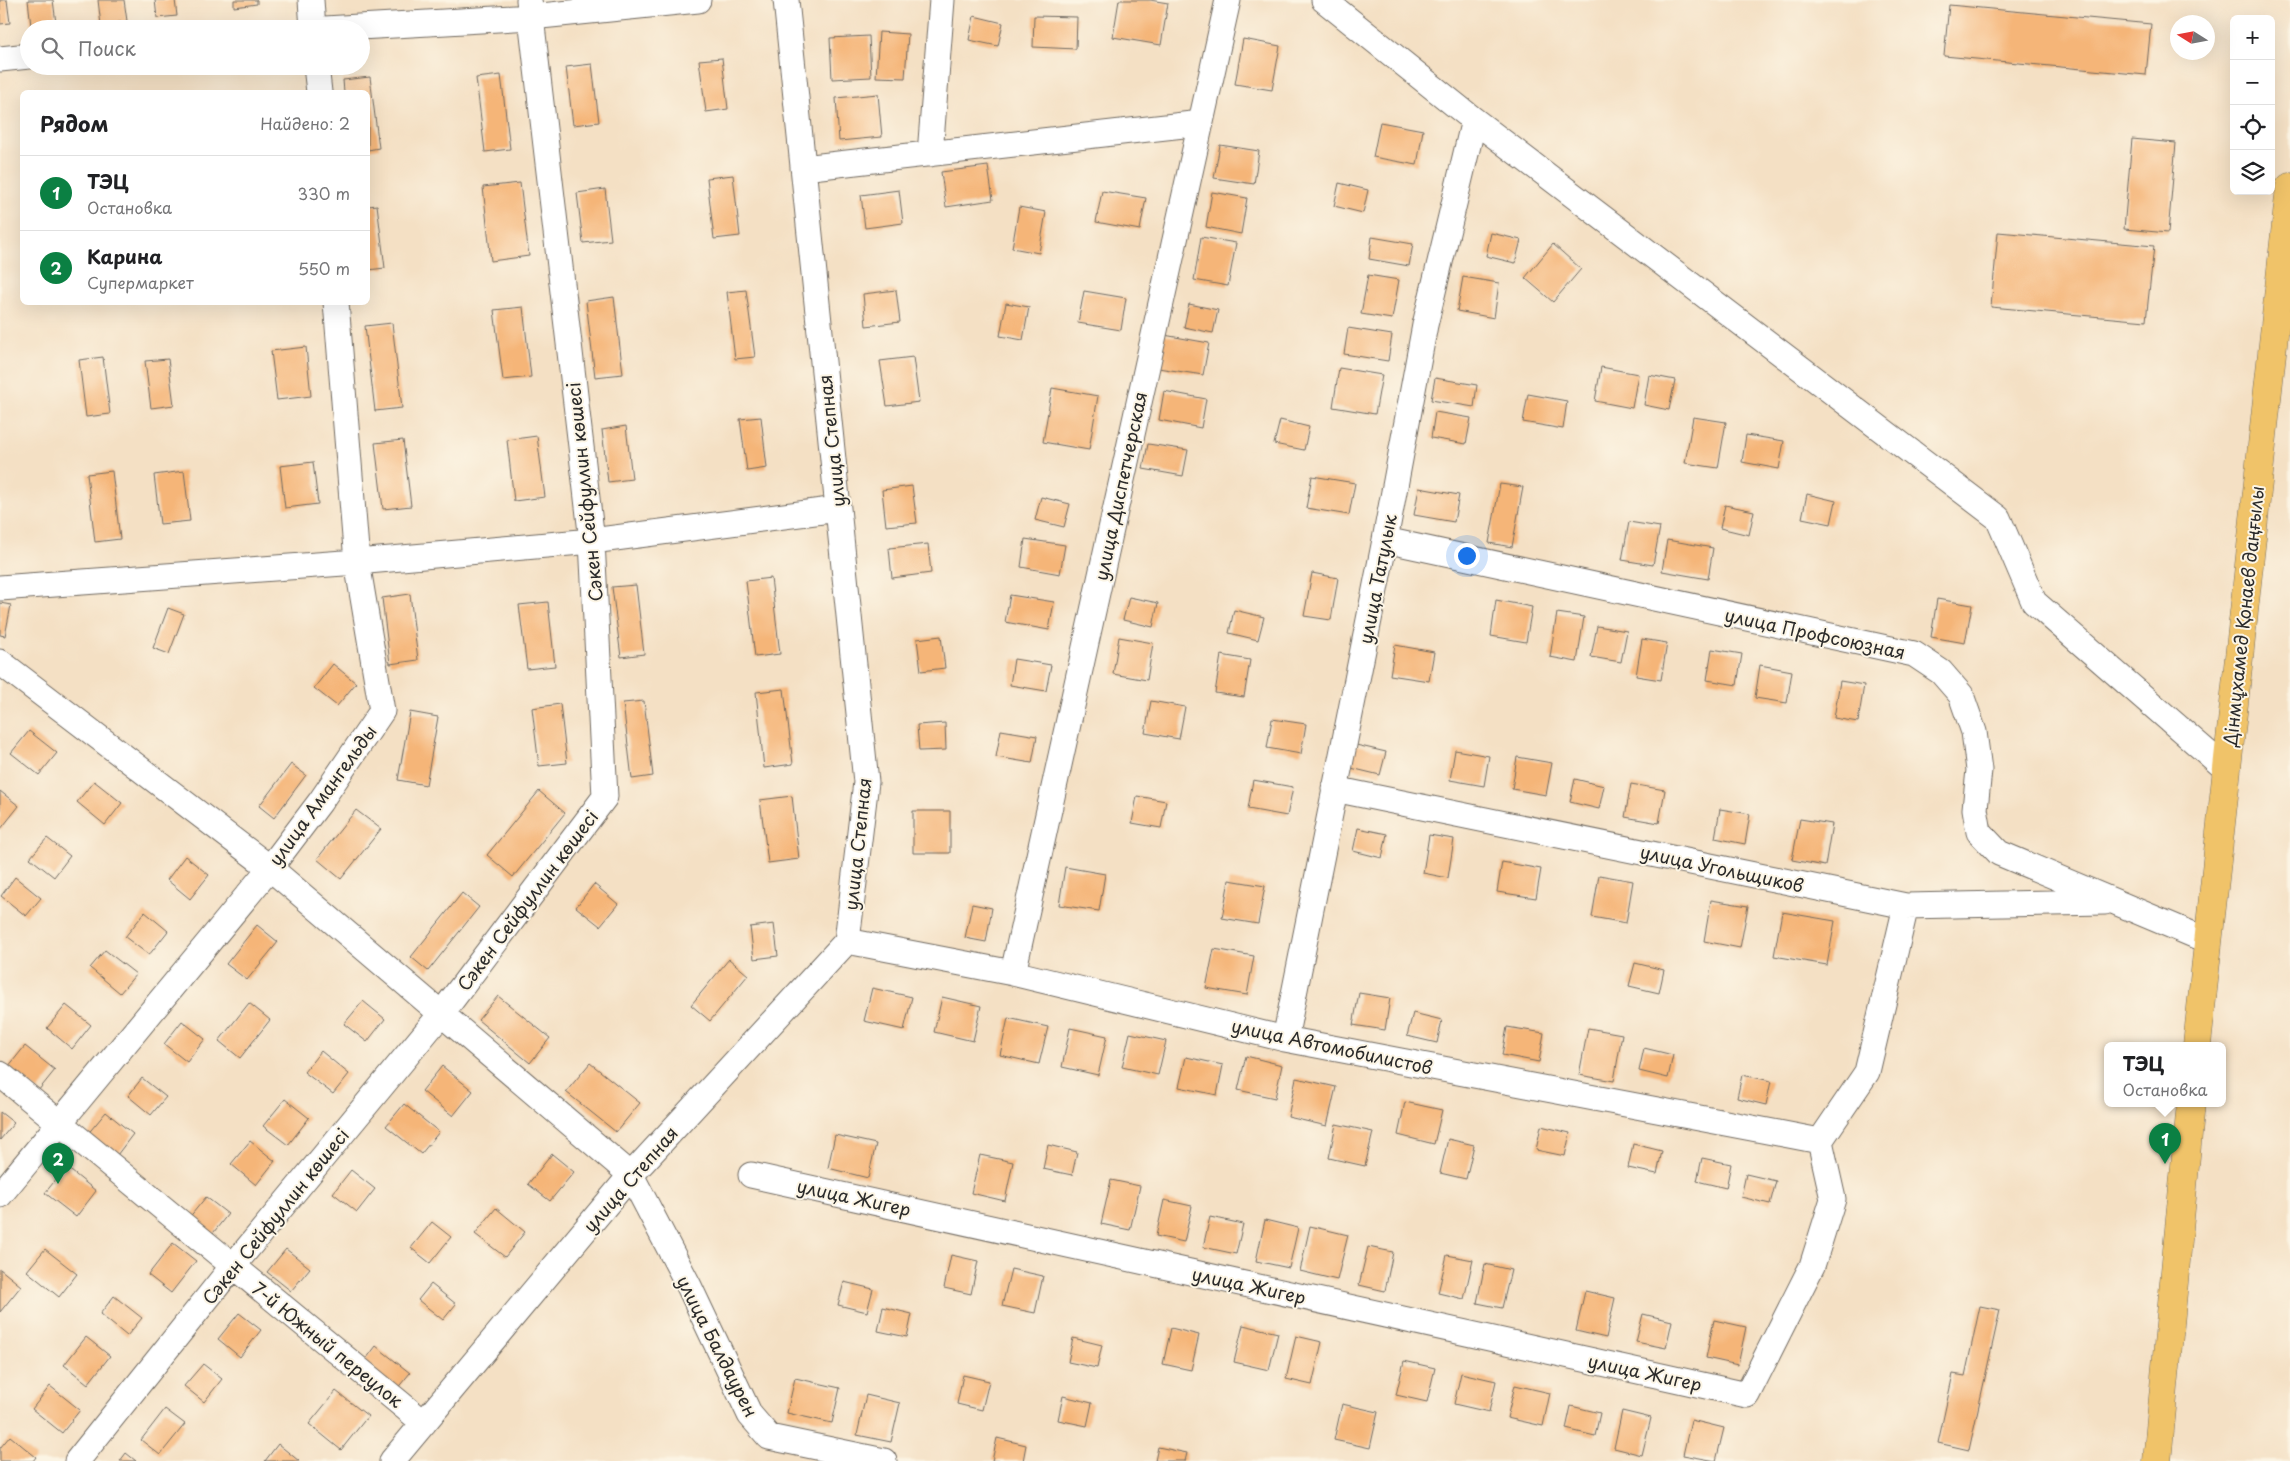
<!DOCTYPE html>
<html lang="ru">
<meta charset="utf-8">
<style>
:root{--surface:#fff;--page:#f2f2f2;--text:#202124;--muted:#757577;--line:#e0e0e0;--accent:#0b8043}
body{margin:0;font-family:"Playpen Sans",sans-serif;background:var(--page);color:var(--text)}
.controls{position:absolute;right:15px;top:15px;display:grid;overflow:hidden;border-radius:8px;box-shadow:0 5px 20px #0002}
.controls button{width:45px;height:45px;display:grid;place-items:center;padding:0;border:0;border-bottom:1px solid var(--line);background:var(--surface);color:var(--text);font:25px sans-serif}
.compass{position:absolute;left:2170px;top:15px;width:45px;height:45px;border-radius:50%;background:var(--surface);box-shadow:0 5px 20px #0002;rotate:281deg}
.you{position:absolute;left:1466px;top:555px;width:18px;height:18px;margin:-12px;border:4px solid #fff;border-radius:50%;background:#1a73e8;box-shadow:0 0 0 8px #1a73e833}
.badge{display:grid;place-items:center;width:32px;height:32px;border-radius:50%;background:var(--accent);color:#fff;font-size:16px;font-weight:700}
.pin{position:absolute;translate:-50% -41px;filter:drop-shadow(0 1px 2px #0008)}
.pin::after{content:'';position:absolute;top:26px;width:18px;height:15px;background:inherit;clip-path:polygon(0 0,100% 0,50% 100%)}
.popup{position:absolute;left:2104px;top:1042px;width:122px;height:65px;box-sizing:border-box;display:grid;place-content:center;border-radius:8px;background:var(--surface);filter:drop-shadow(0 1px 4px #0005);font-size:16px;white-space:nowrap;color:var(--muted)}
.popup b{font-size:19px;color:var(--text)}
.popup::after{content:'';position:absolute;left:50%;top:100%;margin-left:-10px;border:10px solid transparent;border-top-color:var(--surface)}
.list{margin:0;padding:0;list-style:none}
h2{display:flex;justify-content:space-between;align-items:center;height:65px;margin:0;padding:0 20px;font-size:21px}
h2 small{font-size:16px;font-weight:400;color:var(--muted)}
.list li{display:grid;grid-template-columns:32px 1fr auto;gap:15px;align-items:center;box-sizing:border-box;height:75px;padding:0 20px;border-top:1px solid var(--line)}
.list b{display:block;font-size:19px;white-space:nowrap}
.list p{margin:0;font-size:16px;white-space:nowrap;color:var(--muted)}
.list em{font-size:16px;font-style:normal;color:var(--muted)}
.icon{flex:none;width:28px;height:28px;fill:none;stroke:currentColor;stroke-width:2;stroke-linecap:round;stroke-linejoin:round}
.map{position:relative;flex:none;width:2290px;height:1461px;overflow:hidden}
.search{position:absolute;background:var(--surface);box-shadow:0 5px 20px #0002;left:20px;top:20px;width:350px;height:55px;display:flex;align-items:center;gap:12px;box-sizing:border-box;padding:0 18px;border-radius:28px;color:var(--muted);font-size:19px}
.panel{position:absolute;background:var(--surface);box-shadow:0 5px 20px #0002;left:20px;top:90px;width:350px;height:215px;border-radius:8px}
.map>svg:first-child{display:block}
.building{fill:#f5b578}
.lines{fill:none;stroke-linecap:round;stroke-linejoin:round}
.minor-casing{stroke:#716a61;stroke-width:27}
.major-casing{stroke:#716a61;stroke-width:29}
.minor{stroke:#fff;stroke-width:25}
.major{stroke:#f0c369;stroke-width:28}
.labels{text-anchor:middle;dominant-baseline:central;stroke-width:4;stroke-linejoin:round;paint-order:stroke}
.street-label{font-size:18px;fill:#2b2b2b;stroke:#fcf5e5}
</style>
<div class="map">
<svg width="2290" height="1461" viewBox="0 0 2290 1461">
<rect width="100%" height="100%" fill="#fcf5e5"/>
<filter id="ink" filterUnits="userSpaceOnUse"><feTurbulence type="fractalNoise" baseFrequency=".02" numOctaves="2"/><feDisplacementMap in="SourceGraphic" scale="10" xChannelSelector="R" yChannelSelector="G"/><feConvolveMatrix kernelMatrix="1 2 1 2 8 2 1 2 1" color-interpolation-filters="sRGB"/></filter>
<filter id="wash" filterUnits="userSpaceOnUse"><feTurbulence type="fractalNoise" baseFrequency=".0096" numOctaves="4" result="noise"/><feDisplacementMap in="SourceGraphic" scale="20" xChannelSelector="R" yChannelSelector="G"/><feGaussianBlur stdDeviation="1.12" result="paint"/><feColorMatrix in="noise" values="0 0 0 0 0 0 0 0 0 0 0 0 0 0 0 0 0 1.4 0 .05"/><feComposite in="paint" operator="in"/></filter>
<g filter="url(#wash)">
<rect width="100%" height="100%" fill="#f4e0c4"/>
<g id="blocks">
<path class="building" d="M0 0H7L10 23 0 24Z
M28 0H53L56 23 31 26Z
M98 0H124L127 21 101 25Z
M155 0H175L177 16 157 18Z
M234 0H257V4L234 7Z
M1119 0H1150L1168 3 1161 45 1113 37Z
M1949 5 2151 24 2146 75 1944 56Z
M974 16 1003 23 998 46 969 40Z
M1034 16 1077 17 1076 49 1033 47Z
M879 32 908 34 905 78 876 77Z
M869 36 871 77 832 79 830 38Z
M1243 39 1280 46 1272 90 1235 84Z
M722 58 728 109 706 112 699 60Z
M592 64 599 122 573 125 566 67Z
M501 75 510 149 485 152 476 78Z
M370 77 379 148 368 150V92H344L343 80Z
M878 94 882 137 839 141 836 98Z
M1380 122 1423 130 1417 165 1373 157Z
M2132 139 2176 143 2168 233 2124 229Z
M1220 145 1259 151 1254 184 1214 178Z
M988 166 993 200 946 207 941 172Z
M733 175 740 236 714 239 707 178Z
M520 183 529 256 491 261 483 187Z
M1339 183 1368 190 1363 213 1334 206Z
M605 189 611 240 583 243 577 193Z
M899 190 903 223 865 228 861 195Z
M1102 191 1146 198 1140 230 1096 222Z
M1212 192 1247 198 1241 234 1206 227Z
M377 205 385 268 368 270V206Z
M1019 207 1046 212 1039 253 1012 248Z
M1998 232 2154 246 2146 321 1991 307Z
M1491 233 1521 240 1515 263 1486 256Z
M1201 237 1236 243 1228 286 1194 280Z
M1372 237 1413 244 1409 266 1369 259Z
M1553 244 1581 269 1553 302 1525 278Z
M1368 275 1399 280 1392 319 1361 314Z
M1463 277 1499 283 1494 318 1457 311Z
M746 290 755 357 735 359 727 292Z
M896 290 900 322 866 326 863 294Z
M1084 291 1126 298 1121 330 1078 323Z
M614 297 623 374 595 377 586 301Z
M1006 303 1029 307 1023 340 1000 336Z
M1189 304 1218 310 1213 333 1184 327Z
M523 307 531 377 503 380 494 310Z
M392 323 402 408 375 411 365 326Z
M1348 328 1392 335 1388 361 1344 354Z
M1164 335 1209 343 1203 375 1158 368Z
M306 347 311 396 277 400 271 351Z
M103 357 110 414 86 417 79 360Z
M913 357 919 402 887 406 880 361Z
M168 359 174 405 151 408 145 361Z
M1601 367 1638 374 1632 408 1595 401Z
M1339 368 1382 375 1375 414 1333 407Z
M1649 375 1675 380 1669 410 1644 405Z
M1435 378 1477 385 1474 407 1431 400Z
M1052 388 1098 396 1089 450 1043 442Z
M1164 391 1206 399 1201 428 1159 420Z
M1528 394 1567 401 1563 429 1523 422Z
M1435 412 1471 418 1466 444 1431 438Z
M761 417 767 468 747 471 740 419Z
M1693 417 1726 422 1718 468 1685 463Z
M1280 420 1309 427 1304 450 1274 444Z
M626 426 632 479 608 482 602 430Z
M1746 435 1784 441 1779 469 1742 462Z
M537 436 545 497 514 501 507 440Z
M403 440 411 506 383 509 375 443Z
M1148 444 1188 450 1183 476 1143 469Z
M313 462 318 504 285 508 280 466Z
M112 471 120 539 95 542 87 474Z
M184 471 190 521 160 524 154 475Z
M1312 476 1355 483 1349 515 1306 508Z
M1500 484 1523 487 1512 547 1489 543Z
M912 486 917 523 886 526 882 490Z
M1419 488 1459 495 1454 522 1414 515Z
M1807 494 1836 501 1831 524 1802 518Z
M1041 497 1070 504 1064 527 1035 520Z
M1725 505 1754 511 1749 535 1720 528Z
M1629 522 1660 527 1653 565 1622 560Z
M1025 539 1065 545 1060 574 1021 567Z
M1667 540 1713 548 1708 579 1662 571Z
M928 544 931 573 892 578 889 548Z
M1312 573 1338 578 1331 620 1304 616Z
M771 578 780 654 755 657 746 581Z
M636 585 644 654 621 657 612 587Z
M410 594 418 660 390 664 382 598Z
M1010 595 1054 602 1049 630 1005 622Z
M1129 597 1158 603 1153 627 1123 620Z
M1937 599 1972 605 1965 643 1931 637Z
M1496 600 1532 607 1526 642 1491 636Z
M548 602 555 666 527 669 519 605Z
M0 603 11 605 5 636 0 635Z
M168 608 184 614 169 654 153 648Z
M1234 610 1264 617 1258 640 1229 633Z
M1557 613 1584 617 1577 662 1550 657Z
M1597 626 1627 631 1621 662 1591 657Z
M941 636 945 668 921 671 917 639Z
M1119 637 1153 643 1147 680 1113 674Z
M1642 639 1667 643 1661 680 1636 676Z
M1395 645 1434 652 1429 681 1390 675Z
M1712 649 1742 654 1737 685 1707 680Z
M1221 655 1250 660 1244 697 1215 693Z
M1014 659 1051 665 1046 691 1010 685Z
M333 664 356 683 337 706 314 688Z
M1760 665 1792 671 1787 703 1755 698Z
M1840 681 1864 685 1858 722 1834 718Z
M784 689 793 764 764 768 756 692Z
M644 701 653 776 632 779 623 703Z
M1151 701 1185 707 1179 739 1145 733Z
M560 704 567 763 539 766 532 708Z
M410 712 438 717 426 785 398 780Z
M1272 719 1306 724 1301 754 1267 748Z
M945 723 946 750 919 751 917 725Z
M1001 730 1037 736 1032 763 996 757Z
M29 731 57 753 39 775 11 753Z
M1356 745 1386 752 1380 775 1351 768Z
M1455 750 1489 756 1484 786 1450 780Z
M1517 757 1552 763 1546 795 1512 789Z
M291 764 306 775 274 818 259 806Z
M1575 779 1604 786 1599 809 1570 802Z
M1253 780 1293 787 1287 816 1248 809Z
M94 781 122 803 105 825 77 802Z
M1631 784 1665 790 1659 823 1625 817Z
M0 791 19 806 0 830Z
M539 791 565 813 513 877 487 855Z
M792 796 799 859 768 863 760 800Z
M1137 796 1166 801 1161 828 1132 823Z
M1720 809 1750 814 1745 844 1715 838Z
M356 810 381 829 341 879 317 859Z
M913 811H950V853H913Z
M1800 819 1832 824 1825 866 1792 860Z
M1358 828 1387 834 1382 858 1353 851Z
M1429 835 1454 839 1448 878 1423 873Z
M47 838 70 856 54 877 30 858Z
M185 856 209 875 190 899 167 880Z
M1502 862 1541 869 1536 898 1497 892Z
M1065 867 1105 874 1099 911 1059 905Z
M1599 875 1633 881 1626 923 1592 917Z
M15 877 41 898 26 916 1 896Z
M1229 880 1265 886 1258 924 1222 918Z
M594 884 618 904 600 926 576 907Z
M462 893 479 907 428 971 411 957Z
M1711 900 1748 906 1740 948 1704 941Z
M972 904 992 908 986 942 965 938Z
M145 912 168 931 149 955 125 937Z
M1782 912 1835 921 1827 965 1774 956Z
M774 924 778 956 754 959 750 927Z
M257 925 278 942 247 980 226 964Z
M1214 949 1254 956 1247 995 1206 988Z
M105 950 136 974 120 993 90 968Z
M729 959 748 975 710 1021 691 1005Z
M1635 963 1664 970 1659 993 1629 986Z
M872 988 912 997 904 1030 864 1021Z
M1359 993 1390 998 1385 1030 1353 1025Z
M498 996 550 1038 530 1063 478 1020Z
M942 997 981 1006 973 1041 934 1032Z
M363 1001 385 1019 367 1042 344 1024Z
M249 1003 270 1020 240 1058 219 1041Z
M66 1005 91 1025 72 1049 47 1028Z
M1413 1013 1442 1020 1437 1043 1407 1036Z
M1008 1018 1048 1027 1039 1064 1000 1055Z
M182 1021 205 1039 187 1062 164 1044Z
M1507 1027 1544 1033 1539 1062 1502 1055Z
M1070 1028 1107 1036 1098 1075 1062 1067Z
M1588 1028 1622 1034 1614 1081 1579 1075Z
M1130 1033 1166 1041 1158 1075 1122 1067Z
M25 1046 55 1070 38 1091 8 1067Z
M1644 1048 1673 1055 1668 1078 1639 1071Z
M321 1051 349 1074 333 1094 304 1072Z
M1246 1056 1282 1065 1275 1098 1238 1090Z
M1186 1057 1223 1065 1217 1095 1179 1087Z
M590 1063 640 1103 616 1132 566 1092Z
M442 1066 473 1091 453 1116 422 1091Z
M1742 1075 1771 1081 1766 1105 1737 1098Z
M142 1078 166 1097 151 1115 128 1096Z
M1296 1078 1336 1087 1327 1126 1288 1117Z
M285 1099 309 1118 288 1145 263 1126Z
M1405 1102 1442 1110 1434 1144 1398 1135Z
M404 1104 439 1132 421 1154 386 1126Z
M0 1112 14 1123 0 1140Z
M106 1112 133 1134 114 1159 86 1136Z
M1336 1124 1373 1132 1365 1166 1329 1158Z
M1541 1126 1570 1133 1565 1156 1536 1150Z
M835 1135 876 1144 868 1178 828 1168Z
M1448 1139 1474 1145 1466 1179 1440 1173Z
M250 1141 275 1161 256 1185 231 1164Z
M1633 1144 1662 1151 1657 1174 1628 1168Z
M1048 1145 1077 1152 1072 1175 1043 1169Z
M552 1154 574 1172 550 1201 528 1184Z
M980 1155 1013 1162 1005 1201 971 1193Z
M1702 1158 1731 1164 1726 1188 1697 1181Z
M66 1167 96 1191 76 1217 45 1193Z
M351 1170 375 1189 357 1212 333 1193Z
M1746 1174 1776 1181 1770 1204 1741 1197Z
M1111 1180 1140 1186 1130 1230 1101 1224Z
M206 1197 228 1214 210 1237 188 1219Z
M1164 1200 1192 1206 1184 1242 1156 1236Z
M496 1208 525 1232 505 1257 475 1234Z
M1210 1217 1243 1224 1236 1254 1203 1247Z
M1265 1220 1298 1228 1289 1268 1256 1261Z
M432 1222 451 1237 430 1263 411 1248Z
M1310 1226 1348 1235 1337 1280 1300 1271Z
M173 1243 196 1261 171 1293 148 1275Z
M1368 1247 1393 1252 1385 1291 1359 1285Z
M45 1249 77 1274 59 1297 27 1271Z
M286 1249 310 1268 291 1291 267 1272Z
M951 1255 978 1261 971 1294 944 1288Z
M1447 1255 1473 1260 1464 1299 1438 1293Z
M1485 1264 1511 1270 1502 1308 1477 1303Z
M0 1269 21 1286 0 1312Z
M1011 1269 1043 1276 1035 1313 1002 1306Z
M844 1282 873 1289 867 1312 838 1305Z
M431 1284 456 1304 443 1320 418 1300Z
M1585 1291 1615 1298 1606 1338 1576 1331Z
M114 1296 142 1318 127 1336 100 1314Z
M1980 1306 2000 1310 1969 1450 1938 1443 1953 1374 1965 1376Z
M883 1307 912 1314 907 1337 878 1331Z
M239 1313 261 1330 240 1357 218 1339Z
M1643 1314 1672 1321 1666 1348 1636 1342Z
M1714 1320 1746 1327 1738 1365 1706 1358Z
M1243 1325 1278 1333 1269 1370 1234 1362Z
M1171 1328 1199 1335 1191 1370 1163 1364Z
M1296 1336 1322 1342 1312 1385 1286 1379Z
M86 1337 110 1356 88 1384 64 1365Z
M1073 1338 1102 1345 1097 1368 1068 1362Z
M376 1346 410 1373 396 1390 363 1363Z
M1404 1361 1435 1368 1427 1402 1396 1395Z
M203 1364 222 1379 204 1402 184 1386Z
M1461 1373 1496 1381 1489 1412 1454 1404Z
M963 1375 989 1381 982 1410 957 1404Z
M795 1378 840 1388 832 1423 787 1413Z
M1515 1385 1550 1393 1543 1426 1507 1418Z
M50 1386 80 1410 62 1433 32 1409Z
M336 1391 368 1416 341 1450 309 1424Z
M866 1395 900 1403 891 1442 857 1435Z
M1063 1396 1092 1403 1087 1426 1058 1420Z
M1342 1404 1378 1412 1370 1448 1334 1440Z
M1571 1406 1600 1413 1595 1436 1566 1429Z
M165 1409 185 1424 160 1455 141 1440Z
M1622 1411 1651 1418 1642 1455 1614 1448Z
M1691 1420 1724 1428 1716 1461 1683 1455Z
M10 1436 36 1457 33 1461H0V1448Z
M997 1438 1026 1445 1023 1461H992Z
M278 1444 299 1461H265Z
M1158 1447 1187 1453 1185 1461H1155Z
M126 1453 136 1461H120Z"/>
</g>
</g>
<g filter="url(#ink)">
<use href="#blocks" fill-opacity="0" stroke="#716a61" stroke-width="1"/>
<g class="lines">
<g class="minor-casing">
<path id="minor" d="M311 0 313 29
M1324 0 1474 120 1998 518 2034 602 2226 769
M325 29 531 17 698 0
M0 59 29 56
M316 66 319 92
M930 154 942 0
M803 168 1201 123
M1385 540 1914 654 1941 672 1961 695 1974 732 1979 770 1975 809 1979 832 1999 853 2208 941
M0 588 357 562 592 541 838 509
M0 662 270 868 631 1175 689 1286 750 1415 769 1437 884 1461
M1334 789 1906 906 2105 902
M847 941 1013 973 1285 1039 1820 1141
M1013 973 1228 0
M1285 1039 1385 540 1425 325 1474 120
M0 1074 424 1423
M751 1175 1747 1395 1812 1266 1833 1199 1820 1141 1867 1072 1906 906
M0 1195 270 868 320 802 382 711 357 562 336 302
M77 1461 233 1266 442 1013 605 797 592 541 529 0
M392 1461 631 1175 847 941 866 782 786 0"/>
</g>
<g class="major-casing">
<path id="major" d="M2197 1045 2290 187
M2157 1461 2191 1103"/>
</g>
<use href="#minor" class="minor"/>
<use href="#major" class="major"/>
</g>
</g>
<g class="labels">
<g class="street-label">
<text transform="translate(831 441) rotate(-96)">улица Степная</text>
<text transform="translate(1120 486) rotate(-78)">улица Диспетчерская</text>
<text transform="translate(584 492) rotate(-96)">Сәкен Сейфуллин көшесі</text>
<text transform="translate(1377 579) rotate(-79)">улица Татулык</text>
<text transform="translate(2243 616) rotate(-84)">Дінмұхамед Қонаев даңғылы</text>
<text transform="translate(1815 633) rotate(12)">улица Профсоюзная</text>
<text transform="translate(322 795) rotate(-54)">улица Амангельды</text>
<text transform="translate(857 844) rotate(-84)">улица Степная</text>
<text transform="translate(1722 868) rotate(12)">улица Угольщиков</text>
<text transform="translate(527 900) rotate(-53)">Сәкен Сейфуллин көшесі</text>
<text transform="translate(1332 1046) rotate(12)">улица Автомобилистов</text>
<text transform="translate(630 1179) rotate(-49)">улица Степная</text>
<text transform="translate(854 1197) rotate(12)">улица Жигер</text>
<text transform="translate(275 1216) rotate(-51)">Сәкен Сейфуллин көшесі</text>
<text transform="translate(1249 1285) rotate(12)">улица Жигер</text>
<text transform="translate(328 1344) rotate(39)">7-й Южный переулок</text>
<text transform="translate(718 1346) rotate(63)">улица Балдаурен</text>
<text transform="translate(1645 1372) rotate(12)">улица Жигер</text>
</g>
</g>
</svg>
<div class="controls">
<button>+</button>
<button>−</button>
<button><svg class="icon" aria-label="locate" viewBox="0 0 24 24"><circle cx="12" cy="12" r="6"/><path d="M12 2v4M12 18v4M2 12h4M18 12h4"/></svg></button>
<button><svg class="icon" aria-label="layers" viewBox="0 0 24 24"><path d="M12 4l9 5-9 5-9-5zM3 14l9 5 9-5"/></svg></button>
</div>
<svg class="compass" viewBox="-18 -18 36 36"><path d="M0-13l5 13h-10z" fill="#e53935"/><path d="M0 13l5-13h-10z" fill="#757577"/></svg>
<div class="you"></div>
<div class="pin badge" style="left:2165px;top:1164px">1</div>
<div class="popup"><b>ТЭЦ</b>Остановка</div>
<div class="pin badge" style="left:58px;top:1184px">2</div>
<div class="search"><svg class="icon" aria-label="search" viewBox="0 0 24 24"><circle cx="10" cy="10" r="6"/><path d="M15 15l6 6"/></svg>Поиск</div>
<section class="panel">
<h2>Рядом<small>Найдено: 2</small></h2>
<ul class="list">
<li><span class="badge">1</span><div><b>ТЭЦ</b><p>Остановка</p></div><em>330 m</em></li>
<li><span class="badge">2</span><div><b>Карина</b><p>Супермаркет</p></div><em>550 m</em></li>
</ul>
</section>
</div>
